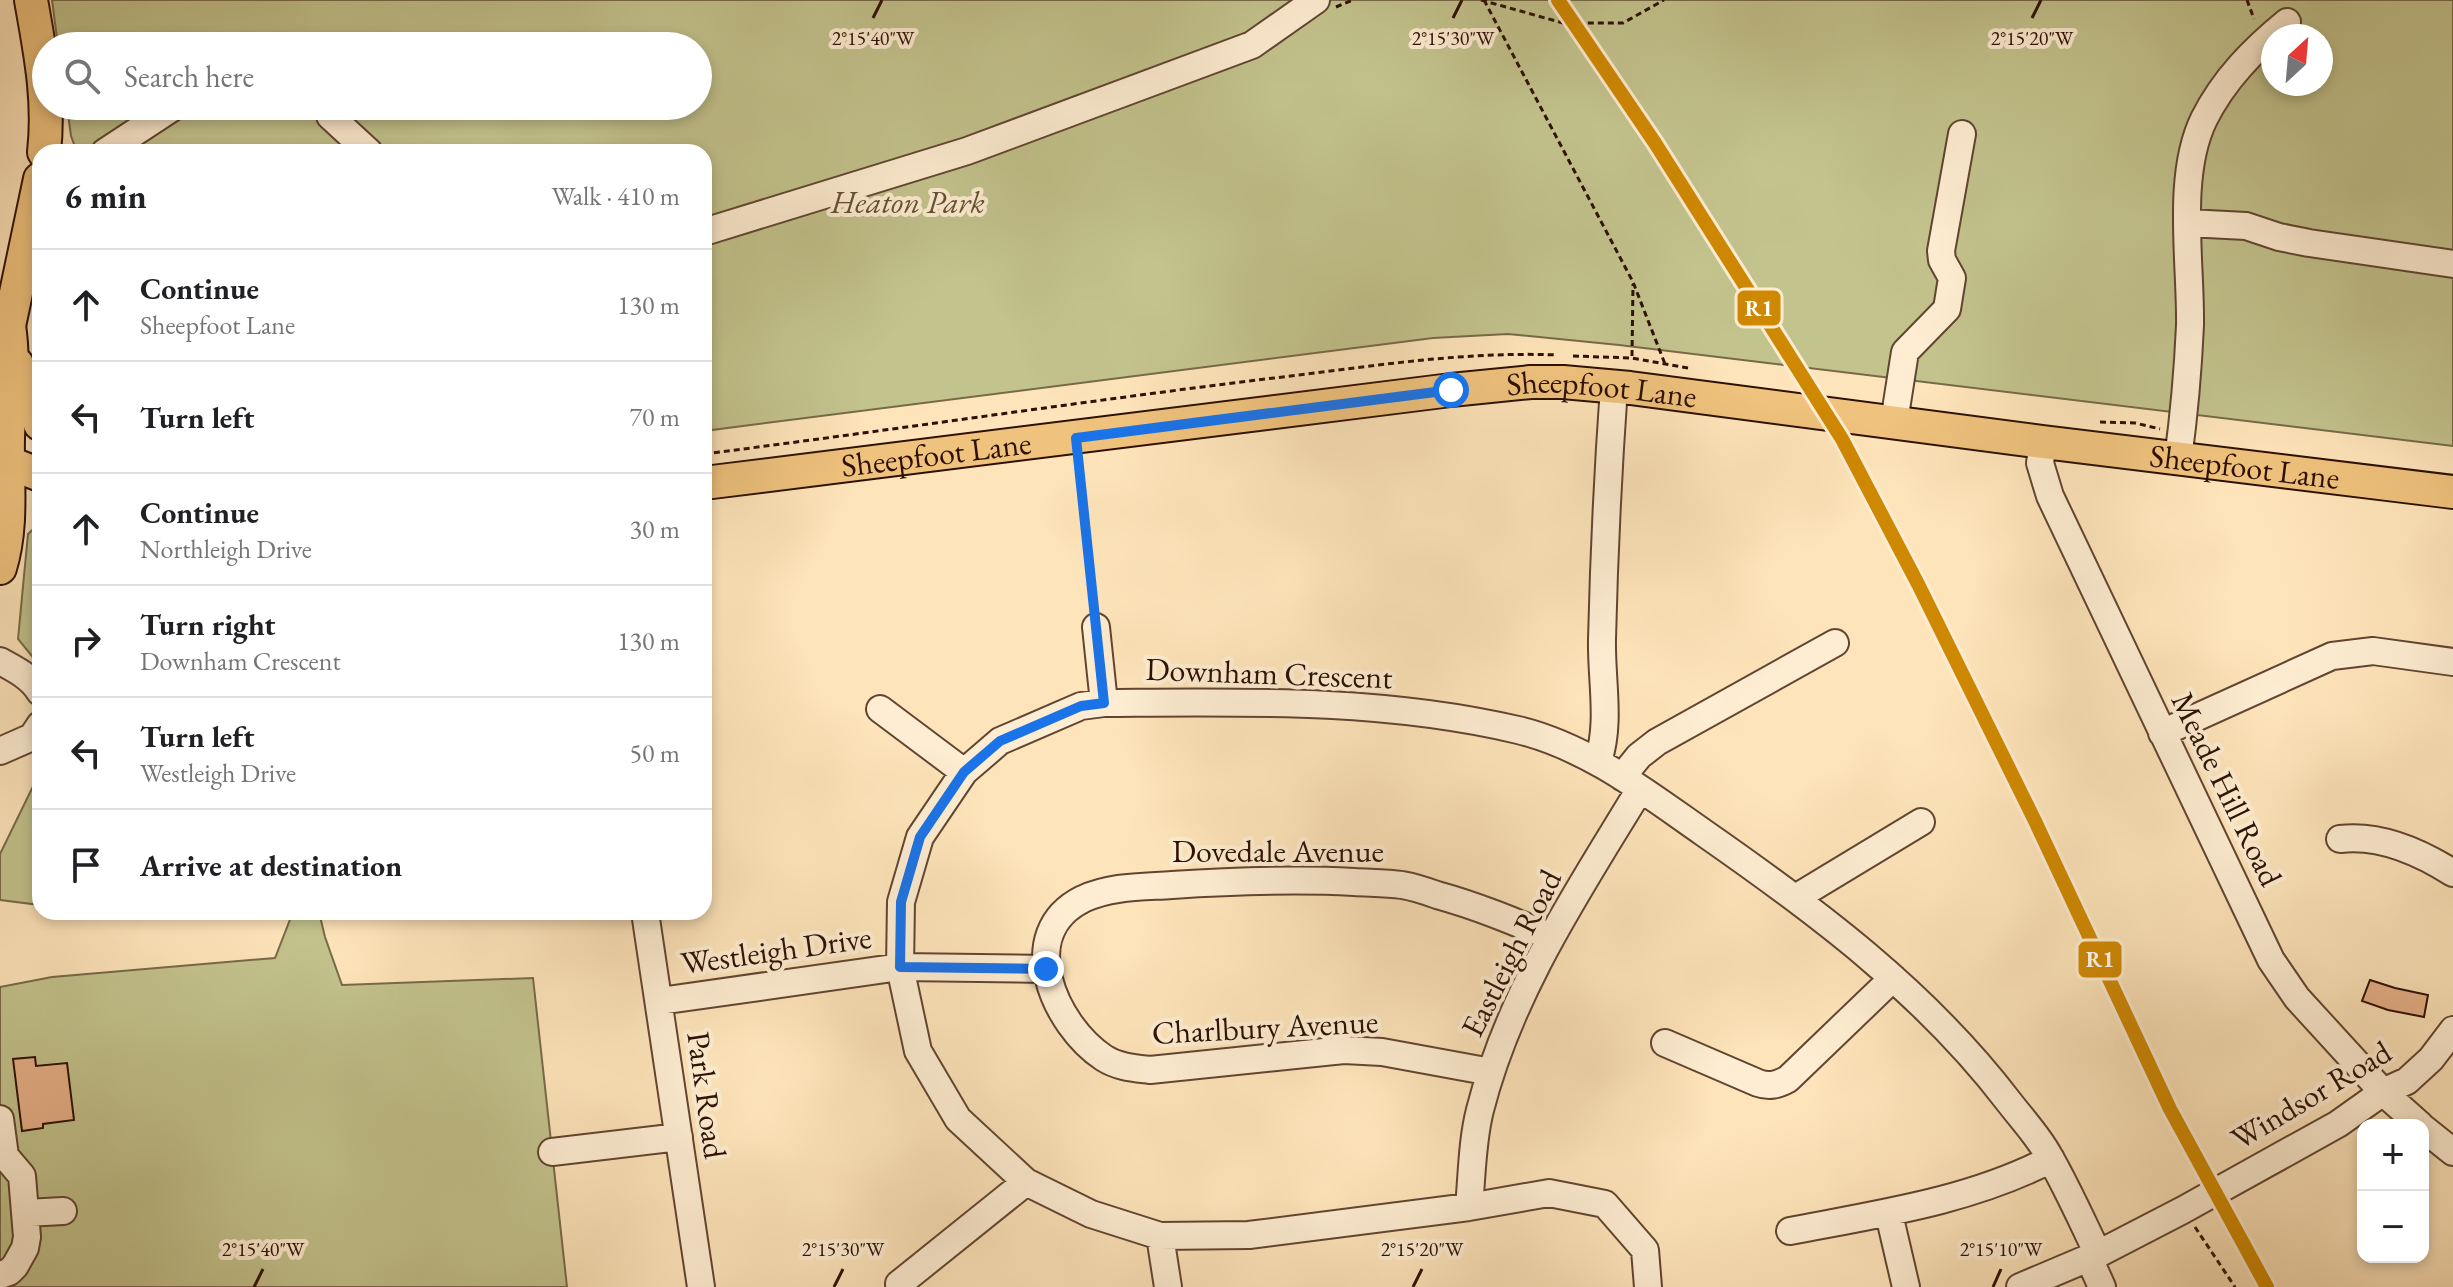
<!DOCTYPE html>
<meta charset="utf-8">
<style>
:root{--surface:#fff;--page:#f2f2f2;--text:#202124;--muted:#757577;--line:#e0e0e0}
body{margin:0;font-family:"EB Garamond",serif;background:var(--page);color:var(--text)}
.controls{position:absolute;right:24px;bottom:24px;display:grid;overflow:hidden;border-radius:16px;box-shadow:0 4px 12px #0003}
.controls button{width:72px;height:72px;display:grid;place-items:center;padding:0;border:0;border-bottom:2px solid var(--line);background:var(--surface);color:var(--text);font:40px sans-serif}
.compass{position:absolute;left:2261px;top:24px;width:72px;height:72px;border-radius:50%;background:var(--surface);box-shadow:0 4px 12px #0003;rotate:26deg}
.stop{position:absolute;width:24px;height:24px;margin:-18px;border:6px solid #1a73e8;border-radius:50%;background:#fff}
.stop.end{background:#1a73e8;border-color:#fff;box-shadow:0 2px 8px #0008}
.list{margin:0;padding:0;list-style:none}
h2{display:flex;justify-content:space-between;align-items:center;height:104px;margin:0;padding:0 32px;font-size:34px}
h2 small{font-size:26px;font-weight:400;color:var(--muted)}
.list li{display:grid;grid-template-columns:52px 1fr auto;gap:24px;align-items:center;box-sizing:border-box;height:112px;padding:0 32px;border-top:2px solid var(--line)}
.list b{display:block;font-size:30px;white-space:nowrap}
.list p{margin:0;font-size:26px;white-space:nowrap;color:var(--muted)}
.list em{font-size:26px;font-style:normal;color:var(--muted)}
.icon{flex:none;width:44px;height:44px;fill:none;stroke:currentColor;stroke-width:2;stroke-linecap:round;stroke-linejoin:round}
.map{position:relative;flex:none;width:2453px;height:1287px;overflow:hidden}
.search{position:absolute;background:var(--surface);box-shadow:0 4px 12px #0003;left:32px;top:32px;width:680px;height:88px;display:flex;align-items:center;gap:20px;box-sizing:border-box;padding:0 28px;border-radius:44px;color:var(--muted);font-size:30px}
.panel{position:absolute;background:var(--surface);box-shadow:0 4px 12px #0003;left:32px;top:144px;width:680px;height:776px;border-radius:24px}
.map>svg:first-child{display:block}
.green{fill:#c3c38d;stroke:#786a48;stroke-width:2;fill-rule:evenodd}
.building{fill:#e7b189;stroke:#2d1003;stroke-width:2}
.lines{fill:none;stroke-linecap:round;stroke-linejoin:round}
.minor-casing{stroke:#614531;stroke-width:30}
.major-casing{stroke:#2d1003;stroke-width:36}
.path{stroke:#2d1003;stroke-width:3;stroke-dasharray:6 4;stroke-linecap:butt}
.minor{stroke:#feedd2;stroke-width:26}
.major{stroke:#efc27d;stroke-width:32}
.rail-1-casing{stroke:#feedd2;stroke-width:20}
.rail-1{stroke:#cf8801;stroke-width:14}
.route{stroke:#1a73e8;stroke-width:10}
.ticks{fill:none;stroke:#2d1003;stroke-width:3}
.labels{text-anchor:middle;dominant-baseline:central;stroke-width:8;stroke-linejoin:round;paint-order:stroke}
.park-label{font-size:32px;font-style:italic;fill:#624f33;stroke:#feedd2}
.street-label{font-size:32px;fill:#2d1003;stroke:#feedd2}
.ticks-label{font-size:20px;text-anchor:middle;fill:#2d1003;stroke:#feedd2;stroke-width:8;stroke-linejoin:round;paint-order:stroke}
.line-badge{stroke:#feedd2;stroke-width:3}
.badge-label{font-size:22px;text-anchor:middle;font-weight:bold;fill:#fff}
</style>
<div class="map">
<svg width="2453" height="1287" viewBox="0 0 2453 1287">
<rect width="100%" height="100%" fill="#fee4ba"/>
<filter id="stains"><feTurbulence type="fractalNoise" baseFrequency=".0025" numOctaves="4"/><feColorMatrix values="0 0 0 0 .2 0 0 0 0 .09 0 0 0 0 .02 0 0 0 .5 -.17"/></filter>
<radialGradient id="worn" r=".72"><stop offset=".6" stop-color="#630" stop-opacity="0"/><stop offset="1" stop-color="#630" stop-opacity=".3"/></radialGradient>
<path class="green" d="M52 0H2453V446L1619 345 1508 334 1433 338 704 431V152H77L71 136 67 106H698V46H58ZM2273 36H2321V84H2273Z
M40 523V666L18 639 28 534Z
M40 772V905L0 900V854Z
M293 912H319L325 937 342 985 533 978 567 1287H0V987L52 977 275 958Z"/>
<path class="building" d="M2370 980 2395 988 2428 995 2424 1017 2388 1010 2362 1001Z
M35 1057 36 1066 67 1063 74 1120 43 1124V1128L22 1131 13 1059Z"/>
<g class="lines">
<g class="minor-casing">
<path id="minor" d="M330 116 369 152
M105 152 175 106
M2188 223 2246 226 2279 237 2309 243 2453 264
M704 232 967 151 1252 45 1316 0
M1894 422 1905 352 1947 309 1952 278 1942 260 1941 251 1962 134
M2043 442 2040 463 2050 496 2271 960 2297 998 2383 1092 2420 1125
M2178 459C2184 415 2188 370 2190 325 2191 262 2176 176 2204 119 2224 79 2254 49 2287 22
M1096 627 1104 703
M0 661C15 669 31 677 40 692
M880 709 964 772
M2162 733 2332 656 2373 651 2453 662
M0 751 32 737 40 725
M1598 761C1611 723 1601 679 1602 639 1604 555 1608 471 1614 387
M1622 777 1639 756 1657 742 1835 643
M2340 839C2380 834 2420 852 2453 873
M1797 897 1921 822
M645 912 701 1287
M660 1001 900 967 1046 969
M1665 1043 1758 1083C1769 1087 1777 1085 1788 1079L1893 978
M1491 1072 1382 1052 1344 1050 1150 1070C1134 1068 1118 1067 1104 1058 1054 1025 1014 933 1083 899 1111 886 1142 887 1172 885 1233 881 1293 879 1354 882 1370 883 1387 883 1402 885 1414 887 1426 891 1437 895 1477 906 1513 921 1551 937
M0 1119 5 1156 22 1176 27 1237 25 1248 15 1266 9 1272 0 1275
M2423 1128 2453 1152
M552 1152 679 1137
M1469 1207C1472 1175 1472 1141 1480 1110 1510 992 1578 891 1640 789
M26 1213 63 1211
M1892 1227 1906 1287
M1790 1231C1878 1214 1971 1201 2051 1159
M1160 1236 1168 1287
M2089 1258 2102 1287
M899 1284 1026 1182
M1648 1287 1645 1250 1605 1204 1549 1193 1469 1207 1249 1235 1160 1236 1091 1214 1026 1182 958 1119 918 1051 900 967 901 902 920 837 964 772 1000 741 1081 706 1104 703C1242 702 1382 698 1518 730 1588 747 1645 792 1704 833 1816 911 1925 992 2009 1102 2022 1119 2039 1137 2049 1156 2067 1187 2082 1221 2098 1254
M2020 1287 2098 1254 2183 1210 2338 1124 2383 1092 2407 1081 2431 1059 2453 1030"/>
</g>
<g class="major-casing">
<g id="major">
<path d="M31 0C40 51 50 100 44 152"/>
<path d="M0 341 9 326 40 179"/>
<path d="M17 364 40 424"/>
<path d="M0 459 40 475"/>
<path id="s1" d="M704 483 1451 390 1531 382H1563L1630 388 2043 442 2453 492"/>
<path d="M0 568C13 526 7 481 8 438 9 400 15 363 9 326"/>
</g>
</g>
<path class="path" d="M1481 0 1563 23H1623L1664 0
M1484 0 1633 282 1665 364
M2247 0 2254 19
M1336 7 1353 0
M1573 356 1632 358 1688 368
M1632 356 1633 284
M2100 422 2135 423 2160 429
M704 454C894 430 1084 401 1274 378 1367 367 1463 351 1557 355
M1078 462 1094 606
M2195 1227 2235 1287"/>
<use href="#minor" class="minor"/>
<use href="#major" class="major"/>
<g class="rail-1-casing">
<path id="rail-1" d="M1558 0 1655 143 1842 439 1918 584 2035 821 2170 1109 2267 1287"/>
</g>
<use href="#rail-1" class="rail-1"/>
</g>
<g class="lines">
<path class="route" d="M1046 969 900 967 901 902 920 837 964 772 1000 741 1081 706 1104 703 1076 438 1451 390"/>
</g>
<path class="ticks" d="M873 18 882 0M1453 18 1462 0M2032 18 2041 0M254 1287 263 1269M834 1287 843 1269M1413 1287 1422 1269M1993 1287 2001 1269"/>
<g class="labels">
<g class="park-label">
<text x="908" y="202">Heaton Park</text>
</g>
<g class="street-label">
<text stroke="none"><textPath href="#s1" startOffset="904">Sheepfoot Lane</textPath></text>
<text stroke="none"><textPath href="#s1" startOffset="234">Sheepfoot Lane</textPath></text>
<text stroke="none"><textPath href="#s1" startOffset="1552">Sheepfoot Lane</textPath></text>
<text transform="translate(1269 673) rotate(2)">Downham Crescent</text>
<text transform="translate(2227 789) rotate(64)">Meade Hill Road</text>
<text x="1278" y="851">Dovedale Avenue</text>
<text transform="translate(776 950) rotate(-8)">Westleigh Drive</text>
<text transform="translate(1511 953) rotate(-63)">Eastleigh Road</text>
<text transform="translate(1265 1027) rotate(-3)">Charlbury Avenue</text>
<text transform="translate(707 1095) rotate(82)">Park Road</text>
<text transform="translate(2311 1095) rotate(-31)">Windsor Road</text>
</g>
</g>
<g class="ticks-label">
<text x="873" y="45">2°15'40"W</text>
<text x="1453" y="45">2°15'30"W</text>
<text x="2032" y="45">2°15'20"W</text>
<text x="263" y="1256">2°15'40"W</text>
<text x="843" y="1256">2°15'30"W</text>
<text x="1422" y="1256">2°15'20"W</text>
<text x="2001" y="1256">2°15'10"W</text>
</g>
<g class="line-badge">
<rect x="1736" y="289" width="46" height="38" rx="8" fill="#cf8801"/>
<rect x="2077" y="940" width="46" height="39" rx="8" fill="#cf8801"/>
</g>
<g class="badge-label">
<text x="1759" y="316">R1</text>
<text x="2100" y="967">R1</text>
</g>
<rect width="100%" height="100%" filter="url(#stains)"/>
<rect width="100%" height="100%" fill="url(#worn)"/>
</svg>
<div class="controls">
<button>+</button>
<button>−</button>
</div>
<svg class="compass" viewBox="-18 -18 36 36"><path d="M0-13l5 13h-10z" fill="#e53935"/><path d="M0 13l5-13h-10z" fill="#757577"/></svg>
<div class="stop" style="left:1451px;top:390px"></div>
<div class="stop end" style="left:1046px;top:969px"></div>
<div class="search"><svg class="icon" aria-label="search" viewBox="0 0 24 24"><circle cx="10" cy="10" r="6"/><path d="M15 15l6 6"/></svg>Search here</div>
<section class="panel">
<h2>6 min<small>Walk · 410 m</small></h2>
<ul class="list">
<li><svg class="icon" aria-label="ahead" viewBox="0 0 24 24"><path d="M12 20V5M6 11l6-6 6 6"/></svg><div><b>Continue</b><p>Sheepfoot Lane</p></div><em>130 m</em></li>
<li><svg class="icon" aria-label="left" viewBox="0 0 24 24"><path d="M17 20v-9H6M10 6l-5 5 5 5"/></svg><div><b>Turn left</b></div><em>70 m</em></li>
<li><svg class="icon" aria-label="ahead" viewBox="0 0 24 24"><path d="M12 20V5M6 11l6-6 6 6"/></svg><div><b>Continue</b><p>Northleigh Drive</p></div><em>30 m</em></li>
<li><svg class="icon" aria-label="right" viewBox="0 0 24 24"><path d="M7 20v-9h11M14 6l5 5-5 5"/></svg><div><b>Turn right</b><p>Downham Crescent</p></div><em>130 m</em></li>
<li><svg class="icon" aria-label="left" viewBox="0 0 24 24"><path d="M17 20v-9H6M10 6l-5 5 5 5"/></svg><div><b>Turn left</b><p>Westleigh Drive</p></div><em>50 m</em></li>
<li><svg class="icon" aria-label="arrive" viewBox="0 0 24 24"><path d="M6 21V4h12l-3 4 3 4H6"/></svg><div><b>Arrive at destination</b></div></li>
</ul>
</section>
</div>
